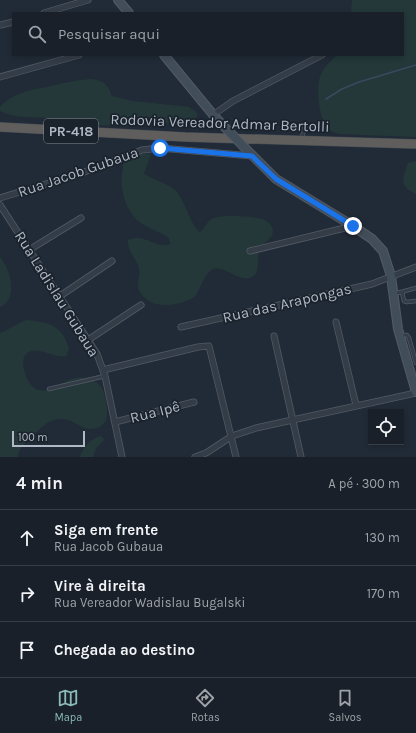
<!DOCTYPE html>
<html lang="pt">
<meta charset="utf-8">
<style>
:root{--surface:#192029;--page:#262d35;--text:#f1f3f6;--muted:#9fa3a8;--line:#373e46;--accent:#8bbbb9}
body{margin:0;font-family:Karla,sans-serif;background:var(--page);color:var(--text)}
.controls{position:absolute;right:12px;bottom:12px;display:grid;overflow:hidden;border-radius:0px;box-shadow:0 2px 6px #0003}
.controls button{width:36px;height:36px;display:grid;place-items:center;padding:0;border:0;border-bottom:1px solid var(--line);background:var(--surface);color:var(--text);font:20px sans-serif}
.scale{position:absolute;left:12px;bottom:10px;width:73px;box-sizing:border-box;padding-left:4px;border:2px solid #afb8c4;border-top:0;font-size:11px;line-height:14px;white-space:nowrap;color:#afb8c4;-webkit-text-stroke:3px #1a222c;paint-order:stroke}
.stop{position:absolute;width:12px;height:12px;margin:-9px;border:3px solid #1a73e8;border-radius:50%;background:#fff}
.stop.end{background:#1a73e8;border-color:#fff;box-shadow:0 1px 4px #0008}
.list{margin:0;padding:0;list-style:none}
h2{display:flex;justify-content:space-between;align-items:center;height:52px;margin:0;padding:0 16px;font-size:17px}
h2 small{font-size:13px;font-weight:400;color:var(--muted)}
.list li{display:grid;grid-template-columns:26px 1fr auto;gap:12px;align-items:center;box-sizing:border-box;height:56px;padding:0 16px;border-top:1px solid var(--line)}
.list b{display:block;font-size:15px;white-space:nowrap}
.list p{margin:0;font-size:13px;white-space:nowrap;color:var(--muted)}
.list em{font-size:13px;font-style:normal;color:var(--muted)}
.icon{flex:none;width:22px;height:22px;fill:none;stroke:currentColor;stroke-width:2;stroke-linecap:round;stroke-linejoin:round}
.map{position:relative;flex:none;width:416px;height:457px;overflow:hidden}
.search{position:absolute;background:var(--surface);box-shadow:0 2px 6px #0003;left:12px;right:12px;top:12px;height:44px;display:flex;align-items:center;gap:10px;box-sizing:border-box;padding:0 14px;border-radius:0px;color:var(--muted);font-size:15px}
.sheet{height:220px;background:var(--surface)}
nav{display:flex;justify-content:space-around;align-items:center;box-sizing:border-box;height:56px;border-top:1px solid var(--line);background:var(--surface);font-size:11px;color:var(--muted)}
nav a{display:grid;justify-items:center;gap:2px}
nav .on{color:var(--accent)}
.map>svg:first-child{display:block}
.green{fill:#243839}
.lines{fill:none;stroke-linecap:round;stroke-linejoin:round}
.stream{stroke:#374a5f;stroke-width:1.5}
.service-casing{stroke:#525b65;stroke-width:4.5}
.minor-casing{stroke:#525b65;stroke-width:7}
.secondary-casing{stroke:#525b65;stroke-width:10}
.trunk-casing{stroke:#3f4852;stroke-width:10}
.service{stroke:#343d47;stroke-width:3}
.minor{stroke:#343d47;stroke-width:5.5}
.secondary{stroke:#424d5a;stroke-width:8}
.trunk{stroke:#605e5c;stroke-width:9}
.secondary-bridge-casing{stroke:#525b65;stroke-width:10;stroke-linecap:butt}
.secondary-bridge{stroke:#424d5a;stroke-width:8}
.route{stroke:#1a73e8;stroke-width:5}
.labels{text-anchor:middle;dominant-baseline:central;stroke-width:3.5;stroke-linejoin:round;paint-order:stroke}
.shield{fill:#1a222c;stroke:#828b96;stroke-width:1}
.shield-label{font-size:14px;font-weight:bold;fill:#afb8c4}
.street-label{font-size:15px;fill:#afb8c4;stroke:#1a222c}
</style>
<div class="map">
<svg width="416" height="457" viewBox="0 0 416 457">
<rect width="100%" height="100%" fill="#212b37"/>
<path class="green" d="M352 0H416V137L340 134C336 133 332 132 329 129 319 121 316 89 320 77 323 68 330 61 337 55H403V13H351Z
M91 79C104 81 107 83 112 96L132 101 181 106 189 107 195 111 198 115 194 120 186 122C157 124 123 127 94 125 78 125 64 120 48 118 31 116 16 119 0 111V107C13 92 33 90 51 86 64 83 77 80 91 79Z
M143 153 151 154 144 174C154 180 167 183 175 190 186 201 188 220 199 232L202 231C204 228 206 224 209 221 218 213 248 217 259 218 268 220 277 228 271 237 267 242 261 245 259 251 256 260 262 275 249 278 236 281 220 261 210 271 202 278 201 290 194 297 192 299 188 300 186 301 171 307 149 308 140 292 135 284 141 276 139 268 136 258 127 251 128 240 145 232 156 250 170 244L169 238C159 231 146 228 137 220 124 207 119 186 123 168 123 165 123 162 126 160 130 156 137 155 143 153Z
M416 161V194C398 185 403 179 408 163Z
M0 257C10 269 19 299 0 307Z
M27 320C49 322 63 326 69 349L66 356C54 358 42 348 31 351 16 355 25 384 36 389 51 395 62 380 76 378 82 377 86 378 91 380 104 383 106 398 107 410 107 417 107 422 101 426 85 436 75 418 61 419 49 419 41 427 33 436 26 443 19 446 18 457H0V333C10 329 17 323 27 320Z
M101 436 104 440 96 448 93 457H80C83 447 90 439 101 436Z"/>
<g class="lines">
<path class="stream" d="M326 99 342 89 359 82 416 65"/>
<g class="service-casing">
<path id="service" d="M302 138 304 128 306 126H316
M402 292 404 301 407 302 416 301
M394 294 416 288
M401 335H407L409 338 416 363
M49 389 105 376"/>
</g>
<g class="minor-casing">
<path id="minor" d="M44 13 88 0
M0 25 13 22
M0 77 79 55
M213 115 233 101 322 55
M0 198 79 174 142 150 160 148 252 156
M0 205 97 354 105 376 122 457
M29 250 81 218
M250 251 353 226
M60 296 112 261
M336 322 356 405
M181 327 372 284 416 267
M274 336 301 457
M88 340 141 305
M103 370 198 347 209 346 236 457
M115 422 194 402
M195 457 206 453 232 436 256 428 416 393"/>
</g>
<g class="secondary-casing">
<path id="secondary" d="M118 0 129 13
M164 55 215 117
M246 149 276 179 353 226 372 239 383 251 391 276 398 329 416 392"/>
</g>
<g class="trunk-casing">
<path id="trunk" d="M0 127 185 137 416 144"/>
</g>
<use href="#service" class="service"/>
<use href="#minor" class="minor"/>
<use href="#secondary" class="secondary"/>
<use href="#trunk" class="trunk"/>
<g class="secondary-bridge-casing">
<path id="secondary-bridge" d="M215 117 246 149"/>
</g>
<use href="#secondary-bridge" class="secondary-bridge"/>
</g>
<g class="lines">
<path class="route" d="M160 148 252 156 276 179 353 226"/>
</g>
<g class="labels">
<rect class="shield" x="44" y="119" width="54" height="24" rx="3"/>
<g class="shield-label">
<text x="71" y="131">PR-418</text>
</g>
<g class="street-label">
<text transform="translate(220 123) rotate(2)">Rodovia Vereador Admar Bertolli</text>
<text transform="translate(78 172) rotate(-19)">Rua Jacob Gubaua</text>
<text transform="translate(57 294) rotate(58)">Rua Ladislau Gubaua</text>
<text transform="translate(287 303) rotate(-13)">Rua das Arapongas</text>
<text transform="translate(155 412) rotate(-14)">Rua Ipê</text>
</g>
</g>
</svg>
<div class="controls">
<button><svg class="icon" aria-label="locate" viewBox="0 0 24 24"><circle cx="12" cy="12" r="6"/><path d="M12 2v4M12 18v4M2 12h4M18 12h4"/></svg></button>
</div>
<div class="scale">100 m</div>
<div class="stop" style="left:160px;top:148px"></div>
<div class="stop end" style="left:353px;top:226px"></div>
<div class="search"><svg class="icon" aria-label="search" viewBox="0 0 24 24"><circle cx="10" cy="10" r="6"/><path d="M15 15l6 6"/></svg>Pesquisar aqui</div>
</div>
<section class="sheet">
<h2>4 min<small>A pé · 300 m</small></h2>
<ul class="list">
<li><svg class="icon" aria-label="ahead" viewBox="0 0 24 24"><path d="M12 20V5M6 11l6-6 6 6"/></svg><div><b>Siga em frente</b><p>Rua Jacob Gubaua</p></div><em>130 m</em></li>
<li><svg class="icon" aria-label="right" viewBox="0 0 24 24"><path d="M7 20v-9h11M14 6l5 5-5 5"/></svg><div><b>Vire à direita</b><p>Rua Vereador Wadislau Bugalski</p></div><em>170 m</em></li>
<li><svg class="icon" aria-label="arrive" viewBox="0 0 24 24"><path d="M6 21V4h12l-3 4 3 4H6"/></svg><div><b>Chegada ao destino</b></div></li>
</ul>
</section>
<nav>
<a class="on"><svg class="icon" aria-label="map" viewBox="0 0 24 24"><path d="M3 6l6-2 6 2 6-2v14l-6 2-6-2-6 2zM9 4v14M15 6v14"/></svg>Mapa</a>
<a><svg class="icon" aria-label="directions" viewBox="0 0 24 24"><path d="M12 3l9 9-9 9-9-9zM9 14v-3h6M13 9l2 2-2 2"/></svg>Rotas</a>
<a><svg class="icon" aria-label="saved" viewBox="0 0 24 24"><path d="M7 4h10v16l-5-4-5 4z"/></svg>Salvos</a>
</nav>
